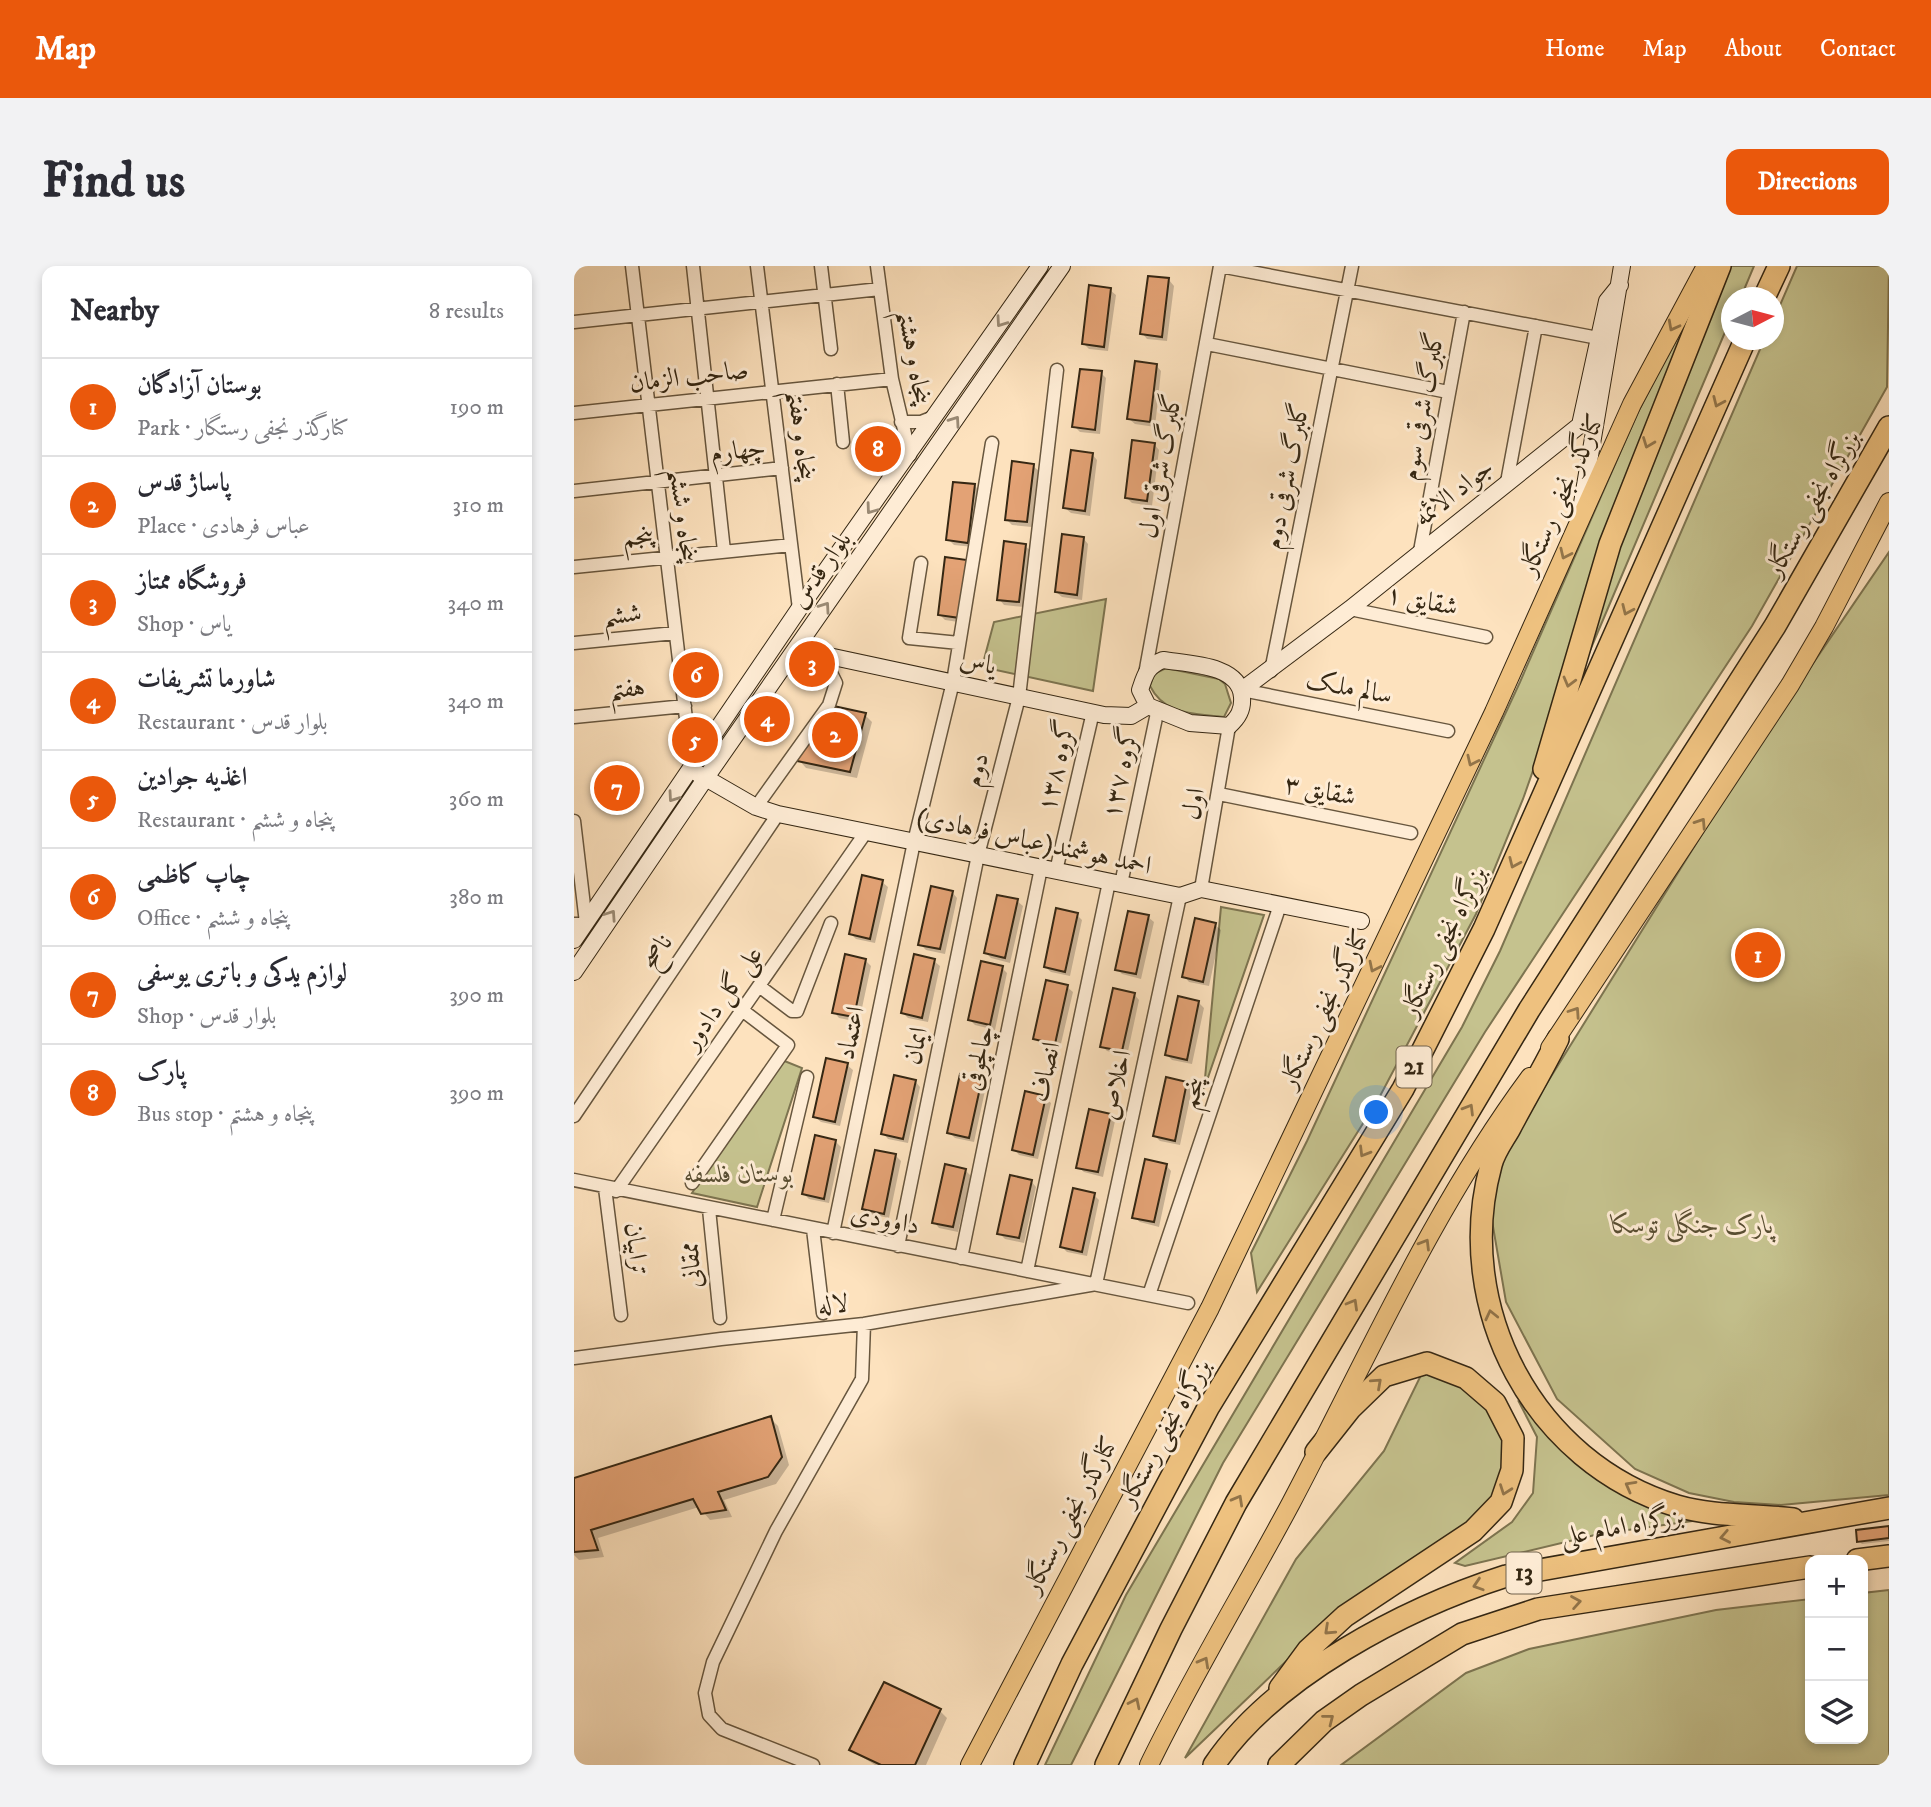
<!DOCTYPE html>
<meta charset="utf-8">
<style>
:root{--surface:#fff;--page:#f2f2f3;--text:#2b2b33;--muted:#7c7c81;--line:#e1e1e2;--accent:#ea580c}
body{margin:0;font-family:"IM FELL DW Pica",Amiri,serif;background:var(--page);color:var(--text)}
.controls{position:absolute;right:21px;bottom:21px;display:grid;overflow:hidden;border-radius:14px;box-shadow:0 4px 10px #0003}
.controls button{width:63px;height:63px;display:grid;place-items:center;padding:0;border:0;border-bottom:2px solid var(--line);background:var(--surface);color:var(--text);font:35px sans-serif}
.compass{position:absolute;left:1147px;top:21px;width:63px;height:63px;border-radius:50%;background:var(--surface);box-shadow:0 4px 10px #0003;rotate:84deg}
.you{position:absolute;left:803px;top:847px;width:24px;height:24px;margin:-18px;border:5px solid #fff;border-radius:50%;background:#1a73e8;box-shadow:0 0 0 10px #1a73e833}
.badge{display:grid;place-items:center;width:46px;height:46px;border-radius:50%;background:var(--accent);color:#fff;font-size:23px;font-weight:700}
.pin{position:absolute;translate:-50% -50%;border:4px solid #fff;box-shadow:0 2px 7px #0006}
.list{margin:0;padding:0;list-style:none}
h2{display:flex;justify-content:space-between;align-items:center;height:91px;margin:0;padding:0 28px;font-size:30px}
h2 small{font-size:23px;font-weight:400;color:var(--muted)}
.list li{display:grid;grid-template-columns:46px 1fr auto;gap:21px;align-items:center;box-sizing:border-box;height:98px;padding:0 28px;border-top:2px solid var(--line)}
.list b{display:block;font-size:26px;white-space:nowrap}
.list p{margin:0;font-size:23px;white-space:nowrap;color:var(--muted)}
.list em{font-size:23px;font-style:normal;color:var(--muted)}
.icon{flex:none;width:38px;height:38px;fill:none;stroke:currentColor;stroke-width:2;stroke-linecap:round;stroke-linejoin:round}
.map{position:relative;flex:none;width:1315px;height:1499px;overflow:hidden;border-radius:14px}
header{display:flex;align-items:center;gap:42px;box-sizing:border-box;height:98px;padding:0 35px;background:var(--accent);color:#fff}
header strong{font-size:33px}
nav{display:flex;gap:38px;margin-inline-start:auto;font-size:24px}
.intro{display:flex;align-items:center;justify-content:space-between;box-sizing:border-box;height:168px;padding:0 42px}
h1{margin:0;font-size:49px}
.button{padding:18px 32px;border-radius:14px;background:var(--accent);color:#fff;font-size:24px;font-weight:700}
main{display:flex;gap:42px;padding:0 42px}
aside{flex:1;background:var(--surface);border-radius:14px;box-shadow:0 4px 10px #0003}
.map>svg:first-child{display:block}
.green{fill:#c5c28e;stroke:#7d7450;stroke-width:2}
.shadow{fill:#0003}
.building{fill:#e3a275;stroke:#352713;stroke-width:2}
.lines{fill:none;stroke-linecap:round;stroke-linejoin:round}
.street-casing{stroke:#67563e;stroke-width:15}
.secondary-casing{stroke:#352713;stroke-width:18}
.primary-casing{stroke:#352713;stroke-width:20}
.highway-casing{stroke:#352713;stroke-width:24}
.street{stroke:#feecd5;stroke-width:12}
.secondary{stroke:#feecd5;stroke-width:16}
.primary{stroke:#eec17f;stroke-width:18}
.highway{stroke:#eec17f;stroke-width:21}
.oneway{stroke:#9a8a74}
.oneway2{stroke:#927449}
.labels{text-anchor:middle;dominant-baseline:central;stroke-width:6;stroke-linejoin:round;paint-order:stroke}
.shield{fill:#feecd5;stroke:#71624d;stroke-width:2}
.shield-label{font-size:24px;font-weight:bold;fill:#352713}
.street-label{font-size:26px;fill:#352713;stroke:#feecd5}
.park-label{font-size:26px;font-style:italic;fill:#594e32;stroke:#feecd5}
</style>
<header>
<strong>Map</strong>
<nav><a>Home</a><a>Map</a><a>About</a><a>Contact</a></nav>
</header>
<div class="intro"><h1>Find us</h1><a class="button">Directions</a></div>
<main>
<aside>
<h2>Nearby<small>8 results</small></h2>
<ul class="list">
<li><span class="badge">1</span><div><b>بوستان آزادگان</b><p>Park · کنارگذر نجفی رستگار</p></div><em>190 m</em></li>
<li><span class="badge">2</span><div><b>پاساژ قدس</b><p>Place · عباس فرهادی</p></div><em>310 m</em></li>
<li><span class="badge">3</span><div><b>فروشگاه ممتاز</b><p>Shop · یاس</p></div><em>340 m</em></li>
<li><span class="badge">4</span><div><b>شاورما تشریفات</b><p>Restaurant · بلوار قدس</p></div><em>340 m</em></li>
<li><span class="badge">5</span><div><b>اغذیه جوادین</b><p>Restaurant · پنجاه و ششم</p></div><em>360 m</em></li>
<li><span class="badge">6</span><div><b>چاپ كاظمى</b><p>Office · پنجاه و ششم</p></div><em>380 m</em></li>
<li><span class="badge">7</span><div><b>لوازم یدکی و باتری یوسفی</b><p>Shop · بلوار قدس</p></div><em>390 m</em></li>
<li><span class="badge">8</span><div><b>پارک</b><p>Bus stop · پنجاه و هشتم</p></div><em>390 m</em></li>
</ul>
</aside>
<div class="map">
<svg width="1315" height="1499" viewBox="0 0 1315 1499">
<rect width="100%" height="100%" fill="#fde2be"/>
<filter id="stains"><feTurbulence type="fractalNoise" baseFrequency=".00286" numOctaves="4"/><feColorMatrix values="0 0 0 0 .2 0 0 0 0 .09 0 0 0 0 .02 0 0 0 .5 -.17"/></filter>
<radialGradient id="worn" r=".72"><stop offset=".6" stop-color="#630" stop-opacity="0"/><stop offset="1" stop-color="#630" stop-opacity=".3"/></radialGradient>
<path class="green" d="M1157 0H1180L1167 31 1157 32V52L1009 401 1021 342Z
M1223 0H1315L1313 121 1178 360 911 766 649 1197 497 1499H471L552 1329 888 761 926 685 1190 74H1199L1200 53Z
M1110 56 1116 58 949 533 902 648 805 832 683 1026 677 987 733 875 946 416 1063 148Z
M1315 286V1229L1207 1239 1160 1236 1115 1227 1061 1203 983 1133 932 1036 917 949 920 902 1186 475Z
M532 333 519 425 408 401 420 356Z
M592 402 645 413 651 418 657 437 650 451C620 447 591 450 576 420L580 408Z
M647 641 690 649 630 823Z
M208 794 228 802 183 941 118 927Z
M849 1105 891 1122 920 1147 936 1182 931 1217 889 1261 772 1338 611 1492 722 1293 810 1185Z
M945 1136 954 1139 997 1191 1133 1253 1025 1268 891 1300 881 1297 938 1256 959 1227 963 1171Z
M1315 1324V1499H767L892 1407 955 1383 1142 1344 1236 1333V1473H1289V1327Z"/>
<path class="shadow" d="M595 14 600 20 593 75 573 73 568 67Z
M536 24 542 29 534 85 515 83 509 77Z
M582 99 587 105 581 161 561 158 555 153Z
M527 107 532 112 526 168 506 166 500 160Z
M580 178 585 184 578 240 558 237 553 232Z
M518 188 523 194 516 250 497 247 491 242Z
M459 200 465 205 458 261 438 259 432 253Z
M401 220 406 225 399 281 380 279 374 273Z
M509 272 514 278 508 334 488 331 482 326Z
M451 280 457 285 450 341 430 339 425 333Z
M373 293 391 357 371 354 366 349Z
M291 449 298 456 283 512 232 502 225 494Z
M308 616 314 621 301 677 282 673 277 668Z
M378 626 383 632 371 688 352 684 346 678Z
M443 635 449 640 436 697 417 692 412 687Z
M503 649 508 654 496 710 477 706 471 701Z
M574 651 580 656 567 713 548 708 543 703Z
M641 659 647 664 635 720 615 716 610 710Z
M291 694 297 700 285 756 265 752 260 746Z
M360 695 366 700 354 756 334 752 329 747Z
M428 702 433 707 421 764 401 759 396 754Z
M493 721 499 726 486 782 467 778 461 773Z
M560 728 565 734 553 790 533 785 528 780Z
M625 737 630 742 618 798 598 794 593 789Z
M273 799 279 804 266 860 247 856 241 851Z
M407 814 412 820 400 876 381 872 375 866Z
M341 815 346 821 334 877 314 873 309 867Z
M613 818 618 823 606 879 586 875 581 870Z
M471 832 477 837 464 893 445 889 440 883Z
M536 849 541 855 529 911 510 906 504 901Z
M262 876 267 881 255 937 235 933 230 928Z
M322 890 327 895 315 952 296 948 290 942Z
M592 899 597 905 585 961 566 956 560 951Z
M391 904 397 910 384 966 365 962 360 956Z
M457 915 462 921 450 977 431 973 425 967Z
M520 929 525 934 513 990 493 986 488 981Z
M196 1152 204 1160 215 1199 202 1218 150 1234 158 1251 136 1254 125 1241 24 1272 30 1291 5 1294 0 1289V1214Z
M1315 1262V1275L1288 1278 1285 1275Z
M366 1445 373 1452 352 1499H301L277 1484Z"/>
<path class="building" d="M574 10 595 12 588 71 566 68Z
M515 19 537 22 530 81 508 78Z
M561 95 583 98 576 156 553 153Z
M506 103 528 105 521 164 498 161Z
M558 174 581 177 573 235 551 232Z
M497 184 519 187 511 245 489 242Z
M438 195 460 198 453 256 431 254Z
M379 216 401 218 394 277 372 274Z
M488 268 510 271 503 329 481 326Z
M430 275 452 278 445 336 423 334Z
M371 291 393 294 386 352 364 349Z
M255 439 292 447 276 506 223 495 229 476Z
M288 609 309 614 296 673 275 668Z
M357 620 379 625 366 683 344 679Z
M423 629 444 633 431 692 410 687Z
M482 642 504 647 491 706 470 701Z
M554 645 575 649 562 708 541 704Z
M621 652 642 657 629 716 608 711Z
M271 688 292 693 280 751 258 747Z
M340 688 361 693 348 752 327 747Z
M407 695 429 700 416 759 394 754Z
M472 714 494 719 481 778 459 773Z
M539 722 561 727 548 785 526 781Z
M604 730 625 735 613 794 591 789Z
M252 792 274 797 261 856 239 851Z
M386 808 408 813 395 872 373 867Z
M320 809 342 814 329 873 307 868Z
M592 811 613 816 601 875 579 870Z
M451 825 472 830 459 889 438 884Z
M515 843 537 848 524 906 502 902Z
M241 869 262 874 250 933 228 928Z
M301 884 322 888 310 948 288 943Z
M571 893 593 898 580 956 558 952Z
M371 898 392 903 379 961 358 957Z
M436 909 458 914 445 972 423 968Z
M499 922 521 927 508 986 486 981Z
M197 1150 208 1191 194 1211 144 1226 152 1244 127 1248 119 1233 17 1264 24 1284 0 1286V1212Z
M1315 1260V1272L1283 1276 1282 1264Z
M310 1416 367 1443 341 1499H307L275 1484Z"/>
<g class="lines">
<g class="street-casing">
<path id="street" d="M58 0 118 503
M119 0 150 285
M183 0 225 343
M247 0 257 83
M303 0 318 113 336 189
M646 0 1024 72
M0 56 306 23
M633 78 874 126
M263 118 269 176
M0 147 318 113
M327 156H347L362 150
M933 216 962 60
M0 225 208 202
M846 285 890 46
M347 297 335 372 385 377
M0 301 217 279
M776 343 912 371
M0 377 101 367
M697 405 778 0
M571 408 646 0
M668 424 874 465
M0 451 111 440
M645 528 837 567
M182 541 255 439 262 417 248 389
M0 555 12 657 0 658
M482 605 519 446
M547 618 583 447
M627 623 655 460
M185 720 218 745H223L257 657
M0 850 204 548
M0 914 614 1037
M118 917 214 779 168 744
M31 922 47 1049
M42 925 292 566
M135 943 146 1052
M199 954 233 811
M239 963 249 1047
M259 967 340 576 379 416 418 177
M324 980 404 589 445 431 483 104
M387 992 467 602
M453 1005 535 616
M575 1029 706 639
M0 1092 147 1073 290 1058 522 1018 606 630
M239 1499 148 1463 135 1449 131 1427 139 1396 202 1265 288 1113 290 1058"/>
</g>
<g class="secondary-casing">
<path id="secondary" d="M1007 243 1048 0
M222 383 530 449 557 450 574 440
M589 394C613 398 666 398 668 431 669 444 664 452 655 460L616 457 574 440 566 424C571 409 573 400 589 394Z
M668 424 776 343 1006 159 1033 35 1046 19
M123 507 182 541 204 548 606 630 627 623 787 655
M0 674 225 343 466 0
M0 706 131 513 488 0"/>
</g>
<g class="primary-casing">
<path id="primary" d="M976 782 1216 419 1250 361 1315 236
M396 1499 636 1042 920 446 1058 138 1132 0
M575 1499C618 1410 670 1325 717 1237 793 1093 859 942 956 811"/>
</g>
<g class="highway-casing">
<path id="highway" d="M1190 32 1205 0
M970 503 1036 278 1146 0
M984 773C969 803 952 832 936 862 930 873 920 886 917 899 878 1042 960 1197 1103 1240 1141 1251 1180 1248 1219 1253
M1283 1294 1315 1290
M706 1422 734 1384 771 1350 899 1265 927 1236 938 1204 939 1172 921 1137 892 1112 853 1097 810 1110 776 1143 742 1186
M451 1499 498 1398 634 1142 829 823 910 663 1171 74
M532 1499 597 1363 662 1237 955 744 1201 360 1315 161
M640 1499C700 1410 832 1342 932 1310L1315 1242
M705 1499 750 1455 787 1429 888 1368 964 1343 1236 1301"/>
</g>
<use href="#street" class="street"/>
<use href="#secondary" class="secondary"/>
<use href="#primary" class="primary"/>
<use href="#highway" class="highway"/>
</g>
<defs><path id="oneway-chevron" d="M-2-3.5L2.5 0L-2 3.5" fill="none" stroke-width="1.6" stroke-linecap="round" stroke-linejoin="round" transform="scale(1.75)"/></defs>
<g class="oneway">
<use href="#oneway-chevron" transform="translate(427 56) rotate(125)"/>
<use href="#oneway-chevron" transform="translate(381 155) rotate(-55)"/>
<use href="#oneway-chevron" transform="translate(297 243) rotate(126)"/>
<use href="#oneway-chevron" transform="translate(251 341) rotate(-55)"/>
<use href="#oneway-chevron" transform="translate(99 531) rotate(125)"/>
<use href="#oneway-chevron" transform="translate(37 649) rotate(-56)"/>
</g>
<g class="oneway2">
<use href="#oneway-chevron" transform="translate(1099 60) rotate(118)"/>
<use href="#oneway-chevron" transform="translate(1144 136) rotate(114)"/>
<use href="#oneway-chevron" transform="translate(1074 177) rotate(111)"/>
<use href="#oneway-chevron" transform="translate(991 288) rotate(115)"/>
<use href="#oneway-chevron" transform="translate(1053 344) rotate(114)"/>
<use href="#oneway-chevron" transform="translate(995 416) rotate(105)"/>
<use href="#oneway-chevron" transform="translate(898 495) rotate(115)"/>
<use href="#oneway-chevron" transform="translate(1127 557) rotate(-57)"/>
<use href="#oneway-chevron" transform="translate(940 597) rotate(114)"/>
<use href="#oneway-chevron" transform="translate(800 701) rotate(116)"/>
<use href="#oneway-chevron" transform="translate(1001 746) rotate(-56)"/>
<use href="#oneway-chevron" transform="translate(895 843) rotate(-59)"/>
<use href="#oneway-chevron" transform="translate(790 886) rotate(121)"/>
<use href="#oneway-chevron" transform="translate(851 978) rotate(-59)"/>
<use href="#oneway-chevron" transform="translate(779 1038) rotate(-60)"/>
<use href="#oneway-chevron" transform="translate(917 1049) rotate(-103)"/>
<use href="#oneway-chevron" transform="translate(803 1117) rotate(-42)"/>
<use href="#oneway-chevron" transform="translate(1056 1220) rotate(-151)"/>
<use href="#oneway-chevron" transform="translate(931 1224) rotate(110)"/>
<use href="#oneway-chevron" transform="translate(664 1234) rotate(-61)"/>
<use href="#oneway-chevron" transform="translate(1151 1271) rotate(169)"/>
<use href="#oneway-chevron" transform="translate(904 1319) rotate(162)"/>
<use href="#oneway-chevron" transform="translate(1002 1336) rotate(-10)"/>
<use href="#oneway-chevron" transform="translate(755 1364) rotate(137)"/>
<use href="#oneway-chevron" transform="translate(630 1396) rotate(-61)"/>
<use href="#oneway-chevron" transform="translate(561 1437) rotate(-64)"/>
<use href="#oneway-chevron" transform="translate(755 1453) rotate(-38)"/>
</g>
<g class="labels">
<g class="shield">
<rect x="822.5" y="780.5" width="35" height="41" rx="5"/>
<rect x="932.5" y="1286.5" width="35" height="41" rx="5"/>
</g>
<g class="shield-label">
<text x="840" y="801">21</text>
<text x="950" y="1307">13</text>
</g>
<g class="street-label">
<text transform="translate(340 91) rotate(80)">پنجاه و هشتم</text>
<text transform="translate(115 111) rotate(-7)">صاحب الزمان</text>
<text transform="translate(849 140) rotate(-80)">گلبرگ شرقی سوم</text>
<text transform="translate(227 169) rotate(83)">پنجاه و هفتم</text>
<text transform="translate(164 185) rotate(-7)">چهارم</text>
<text transform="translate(587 200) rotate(-80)">گلبرگ شرقی اول</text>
<text transform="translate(713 210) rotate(-79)">گلبرگ شرقی دوم</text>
<text transform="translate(880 227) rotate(-38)">جواد الائمه</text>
<text transform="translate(988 229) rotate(-66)">کنارگذر نجفی رستگار</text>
<text transform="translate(1239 238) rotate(-60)">بزرگراه نجفی رستگار</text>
<text transform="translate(109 249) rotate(83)">پنجاه و ششم</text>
<text transform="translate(64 271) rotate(-6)">پنجم</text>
<text transform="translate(247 304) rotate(-55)">بلوار قدس</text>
<text transform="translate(848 335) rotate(11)">شقایق ۱</text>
<text transform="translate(48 349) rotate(-6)">ششم</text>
<text transform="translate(404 397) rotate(12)">یاس</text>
<text transform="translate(775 422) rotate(11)">سالم ملک</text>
<text transform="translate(53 423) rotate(-5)">هفتم</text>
<text transform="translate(483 500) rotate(-77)">گروه ۱۳۸</text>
<text transform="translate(403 504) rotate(-76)">دوم</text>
<text transform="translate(547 507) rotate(-78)">گروه ۱۳۷</text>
<text transform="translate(746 525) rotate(11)">شقایق ۳</text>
<text transform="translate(620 538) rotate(-80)">اول</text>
<text transform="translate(460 576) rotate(12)">احمد هوشمند(عباس فرهادی)</text>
<text transform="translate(870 676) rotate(-64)">بزرگراه نجفی رستگار</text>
<text transform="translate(83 686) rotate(-56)">ناصح</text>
<text transform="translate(149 732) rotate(-55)">علی گل دادور</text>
<text transform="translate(751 743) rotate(-64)">کنارگذر نجفی رستگار</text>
<text transform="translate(277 767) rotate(-78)">اعتماد</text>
<text transform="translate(342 780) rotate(-78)">ایمان</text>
<text transform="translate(405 792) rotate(-78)">چالچوقی</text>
<text transform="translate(472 806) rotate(-78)">انصاف</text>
<text transform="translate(542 819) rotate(-78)">اخلاص</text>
<text transform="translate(619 827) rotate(-71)">پنجم</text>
<text transform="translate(311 954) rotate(11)">داوودی</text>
<text transform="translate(62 983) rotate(83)">ترابیان</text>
<text transform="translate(118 999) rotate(-95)">ممقانی</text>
<text transform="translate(259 1039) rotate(-6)">لاله</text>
<text transform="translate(591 1167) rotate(-61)">بزرگراه نجفی رستگار</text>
<text transform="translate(497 1249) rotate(-62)">کنارگذر نجفی رستگار</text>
<text transform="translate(1048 1261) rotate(-10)">بزرگراه امام علی</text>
</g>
<g class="park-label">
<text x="165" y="908">بوستان فلسفه</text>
<text x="1119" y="959">پارک جنگلی توسکا</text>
</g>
</g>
<rect width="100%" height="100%" filter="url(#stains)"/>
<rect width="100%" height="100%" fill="url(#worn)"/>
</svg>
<div class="controls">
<button>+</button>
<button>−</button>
<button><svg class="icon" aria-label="layers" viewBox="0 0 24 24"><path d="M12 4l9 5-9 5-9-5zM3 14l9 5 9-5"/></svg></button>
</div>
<svg class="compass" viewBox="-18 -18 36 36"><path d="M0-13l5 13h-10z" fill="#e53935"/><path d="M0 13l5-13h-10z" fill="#7c7c81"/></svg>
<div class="you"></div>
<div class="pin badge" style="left:1184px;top:689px">1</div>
<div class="pin badge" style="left:261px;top:469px">2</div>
<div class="pin badge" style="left:238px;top:398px">3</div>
<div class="pin badge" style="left:193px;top:453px">4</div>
<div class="pin badge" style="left:121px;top:474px">5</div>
<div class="pin badge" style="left:122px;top:409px">6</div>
<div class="pin badge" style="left:43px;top:522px">7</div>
<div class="pin badge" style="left:304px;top:183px">8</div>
</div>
</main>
